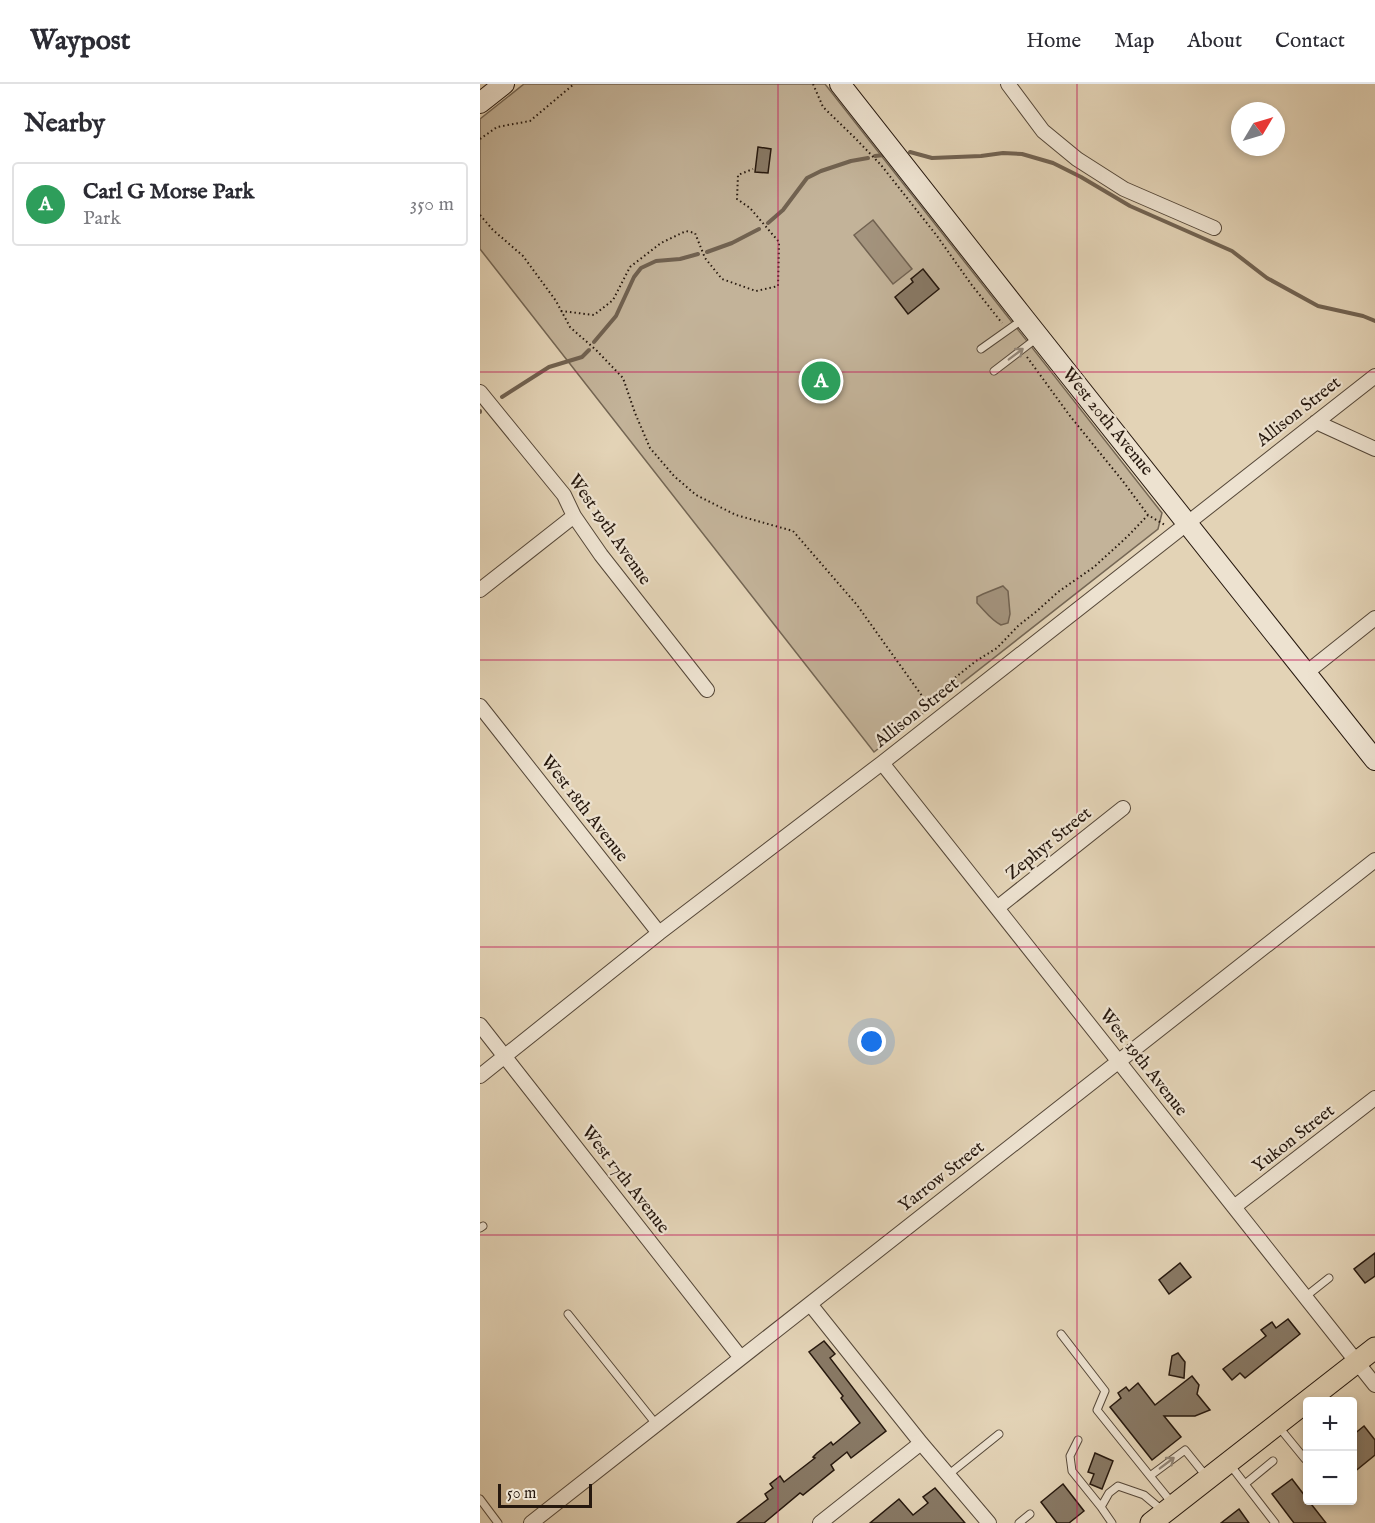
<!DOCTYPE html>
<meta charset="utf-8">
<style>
:root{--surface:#fff;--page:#f2f2f3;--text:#2b2b33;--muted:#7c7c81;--line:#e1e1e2;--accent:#ea580c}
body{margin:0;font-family:"IM FELL English",serif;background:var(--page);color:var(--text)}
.controls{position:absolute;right:18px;bottom:18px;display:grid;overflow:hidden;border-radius:6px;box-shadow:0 3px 9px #0003}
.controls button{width:54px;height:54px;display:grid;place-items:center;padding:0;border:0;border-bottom:2px solid var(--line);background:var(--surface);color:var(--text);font:30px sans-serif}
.compass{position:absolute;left:751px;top:18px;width:54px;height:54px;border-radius:50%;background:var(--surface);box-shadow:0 3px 9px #0003;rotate:52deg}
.scale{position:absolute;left:18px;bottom:15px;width:94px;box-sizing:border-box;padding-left:6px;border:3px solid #26180e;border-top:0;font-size:16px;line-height:21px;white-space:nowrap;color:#26180e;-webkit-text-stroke:4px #ede2d0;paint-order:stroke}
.you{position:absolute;left:392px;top:958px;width:21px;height:21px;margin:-15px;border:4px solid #fff;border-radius:50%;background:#1a73e8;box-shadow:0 0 0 9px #1a73e833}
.badge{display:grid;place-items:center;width:39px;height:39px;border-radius:50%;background:var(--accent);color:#fff;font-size:20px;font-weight:700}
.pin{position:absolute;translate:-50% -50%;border:3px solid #fff;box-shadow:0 2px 6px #0006}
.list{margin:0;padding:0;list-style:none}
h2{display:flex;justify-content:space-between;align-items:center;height:78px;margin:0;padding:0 24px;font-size:26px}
h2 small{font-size:20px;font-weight:400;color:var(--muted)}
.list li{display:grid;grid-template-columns:39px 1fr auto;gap:18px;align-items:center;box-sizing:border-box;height:84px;margin:0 12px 12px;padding:0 12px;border:2px solid var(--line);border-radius:6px}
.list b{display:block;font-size:22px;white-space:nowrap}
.list p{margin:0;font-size:20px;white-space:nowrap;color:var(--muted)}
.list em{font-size:20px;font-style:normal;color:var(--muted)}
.map{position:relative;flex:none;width:895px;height:1439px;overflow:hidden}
header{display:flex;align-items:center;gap:36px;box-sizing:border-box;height:84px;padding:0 30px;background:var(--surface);border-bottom:2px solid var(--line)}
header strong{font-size:28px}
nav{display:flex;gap:33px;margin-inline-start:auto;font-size:21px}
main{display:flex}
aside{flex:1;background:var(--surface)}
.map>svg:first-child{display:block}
.green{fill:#c3b399;stroke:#746654;stroke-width:1.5}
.water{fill:#a3937d;stroke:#716251;stroke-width:1.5}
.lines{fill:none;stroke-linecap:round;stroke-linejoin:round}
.stream{stroke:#716251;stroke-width:4}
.building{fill:#887965;stroke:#26180e;stroke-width:1.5}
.lane-casing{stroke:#554738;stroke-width:9}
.street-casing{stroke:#554738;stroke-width:16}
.secondary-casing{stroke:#26180e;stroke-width:22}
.primary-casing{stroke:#26180e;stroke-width:23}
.path{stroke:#26180e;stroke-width:2;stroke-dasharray:1.5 3;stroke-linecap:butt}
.lane{stroke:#ede2d0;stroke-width:7}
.street{stroke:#ede2d0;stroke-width:14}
.secondary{stroke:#ede2d0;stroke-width:20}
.primary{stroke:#e3d3b6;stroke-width:21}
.oneway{stroke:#938779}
.grid{fill:none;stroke:#c2185b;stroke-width:1.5;stroke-opacity:0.55}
.labels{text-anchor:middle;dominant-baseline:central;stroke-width:4.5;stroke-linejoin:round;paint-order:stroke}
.street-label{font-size:18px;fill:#26180e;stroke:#ede2d0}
</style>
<header>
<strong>Waypost</strong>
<nav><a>Home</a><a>Map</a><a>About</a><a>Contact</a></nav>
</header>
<main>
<aside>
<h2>Nearby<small></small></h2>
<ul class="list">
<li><span class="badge" style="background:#2e9e5b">A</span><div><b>Carl G Morse Park</b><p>Park</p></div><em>350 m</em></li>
</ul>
</aside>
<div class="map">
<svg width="895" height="1439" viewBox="0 0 895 1439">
<rect width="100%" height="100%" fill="#e3d3b6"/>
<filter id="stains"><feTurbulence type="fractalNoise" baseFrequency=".00333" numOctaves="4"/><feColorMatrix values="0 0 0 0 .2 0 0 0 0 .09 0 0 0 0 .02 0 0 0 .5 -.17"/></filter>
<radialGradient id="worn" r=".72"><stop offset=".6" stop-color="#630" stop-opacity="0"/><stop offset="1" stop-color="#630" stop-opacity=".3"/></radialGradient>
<path class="green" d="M44 0H345L682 429 678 445 394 668 0 165V35Z"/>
<path class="water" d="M393 136 432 185 413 200 374 151Z
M523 502 528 507 530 530 528 539 521 541C511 536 505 527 497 519V513L503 510Z"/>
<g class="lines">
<path class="stream" d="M430 68 452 74 501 72 523 69 542 70 573 79 601 93 650 122 752 167 787 194 838 222 883 232 895 237
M395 72 404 71
M288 139 303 126 327 94 341 87 371 77 388 74
M227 168 252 159 279 145
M114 258 136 232 154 193 161 184 176 177 200 175 218 170
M22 313 69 283 102 273 109 266
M0 328V327"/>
</g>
<path class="building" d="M278 63 291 65 288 89 275 88Z
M443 185 459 205 428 230 415 213 433 198 431 195Z
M895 1169V1192L885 1199 874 1185Z
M700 1179 711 1193 689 1210 679 1196Z
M808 1235 820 1250 765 1294 760 1289 752 1296 743 1285 786 1252 781 1246 792 1238 796 1244Z
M344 1257 355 1270 350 1274 406 1347 371 1374 367 1368 351 1381 354 1386 323 1411 320 1409 284 1439H257L288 1415 285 1410 293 1404 290 1400 300 1392 304 1398 335 1374 333 1373 337 1369 351 1358 353 1361 380 1339 361 1314 363 1312 329 1268Z
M698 1269 705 1278 704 1294 689 1291 692 1272Z
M712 1292 719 1301 717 1310 730 1326 715 1332H684L701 1353 672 1376 630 1323 641 1314 638 1309 646 1303 649 1307 658 1299 675 1321Z
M884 1342 895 1356V1371L873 1389V1351Z
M615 1369 633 1377 622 1405 610 1400 614 1390 608 1388Z
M812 1395 828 1416 846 1439H814L792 1410Z
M583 1400 604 1427 589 1439H577L561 1418Z
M455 1404 485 1439H390L419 1415 433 1431 448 1419 443 1413Z
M759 1425 769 1439H741Z"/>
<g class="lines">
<g class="lane-casing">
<path id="lane" d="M501 265 542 236
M514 287 557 254
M0 1144 3 1142
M825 1213 849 1194
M88 1230 176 1340
M581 1250 625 1307 617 1326 670 1392
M798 1342 825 1375
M598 1356 590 1372 592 1387 621 1423
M751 1382 795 1439
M468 1391 519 1350
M765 1400 793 1377
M0 1415 18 1439
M692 1419 670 1392 705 1366 726 1392
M539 1439 550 1430
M632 1439 621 1423 629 1409 638 1402 664 1411 683 1427"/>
</g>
<g class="street-casing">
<path id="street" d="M528 0 563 47 597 75 644 105 734 144
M0 308 84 411 94 432 121 471 227 606
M836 338 895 365
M0 506 94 432
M826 589 895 534
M0 622 179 849
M402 679 895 1301
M517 824 643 724
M0 941 261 1274
M0 992 179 849 402 679 895 292
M754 1123 895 1014
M330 1220 441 1359 509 1439
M51 1439 895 776
M340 1439 441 1359"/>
</g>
<g class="secondary-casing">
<path id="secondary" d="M360 0 544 234 895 676
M0 19 24 0"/>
</g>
<g class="primary-casing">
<path id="primary" d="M671 1439 895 1264"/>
</g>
<path class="path" d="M333 0 343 23 375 54 401 81 457 152 491 200 522 239
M0 55 17 43 50 37 94 0
M0 131 13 146 43 172 76 217 90 243 117 267 143 294 155 329 170 364 194 392 216 411 256 431 313 447 377 521 445 616 452 612 496 577 517 564 538 542 557 527 578 508 614 483 648 452 668 431
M81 227 114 231 133 216 150 183 181 159 206 147 215 149 225 174 242 195 276 207 298 202 299 158 270 124 257 115 258 91 273 85
M547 273 590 332 642 396 668 431 685 441"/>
<use href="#lane" class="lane"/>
<use href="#street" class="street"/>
<use href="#secondary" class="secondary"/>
<use href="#primary" class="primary"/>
</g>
<defs><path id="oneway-shaft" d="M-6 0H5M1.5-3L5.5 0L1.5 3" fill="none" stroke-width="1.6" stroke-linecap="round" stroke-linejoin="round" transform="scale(1.5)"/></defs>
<g class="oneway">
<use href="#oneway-shaft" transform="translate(536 270) rotate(-37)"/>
<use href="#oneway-shaft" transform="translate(687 1379) rotate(-37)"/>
</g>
<path class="grid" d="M298 0V1439M597 0V1439M0 288H895M0 576H895M0 863H895M0 1151H895"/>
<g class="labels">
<g class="street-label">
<text transform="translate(819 328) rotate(-38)">Allison Street</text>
<text transform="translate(627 338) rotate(51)">West 20th Avenue</text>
<text transform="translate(129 446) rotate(55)">West 19th Avenue</text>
<text transform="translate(437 629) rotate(-38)">Allison Street</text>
<text transform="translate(104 725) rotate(52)">West 18th Avenue</text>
<text transform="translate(569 760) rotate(-39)">Zephyr Street</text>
<text transform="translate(663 979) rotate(52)">West 19th Avenue</text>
<text transform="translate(814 1055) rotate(-38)">Yukon Street</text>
<text transform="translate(462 1093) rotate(-38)">Yarrow Street</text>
<text transform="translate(145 1096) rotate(52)">West 17th Avenue</text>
</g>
</g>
<rect width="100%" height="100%" filter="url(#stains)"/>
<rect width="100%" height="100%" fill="url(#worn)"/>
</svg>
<div class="controls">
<button>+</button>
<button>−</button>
</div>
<svg class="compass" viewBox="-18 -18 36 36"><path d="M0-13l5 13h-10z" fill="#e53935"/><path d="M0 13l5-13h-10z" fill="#7c7c81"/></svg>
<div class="scale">50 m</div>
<div class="you"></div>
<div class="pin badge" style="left:341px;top:297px;background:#2e9e5b">A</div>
</div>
</main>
